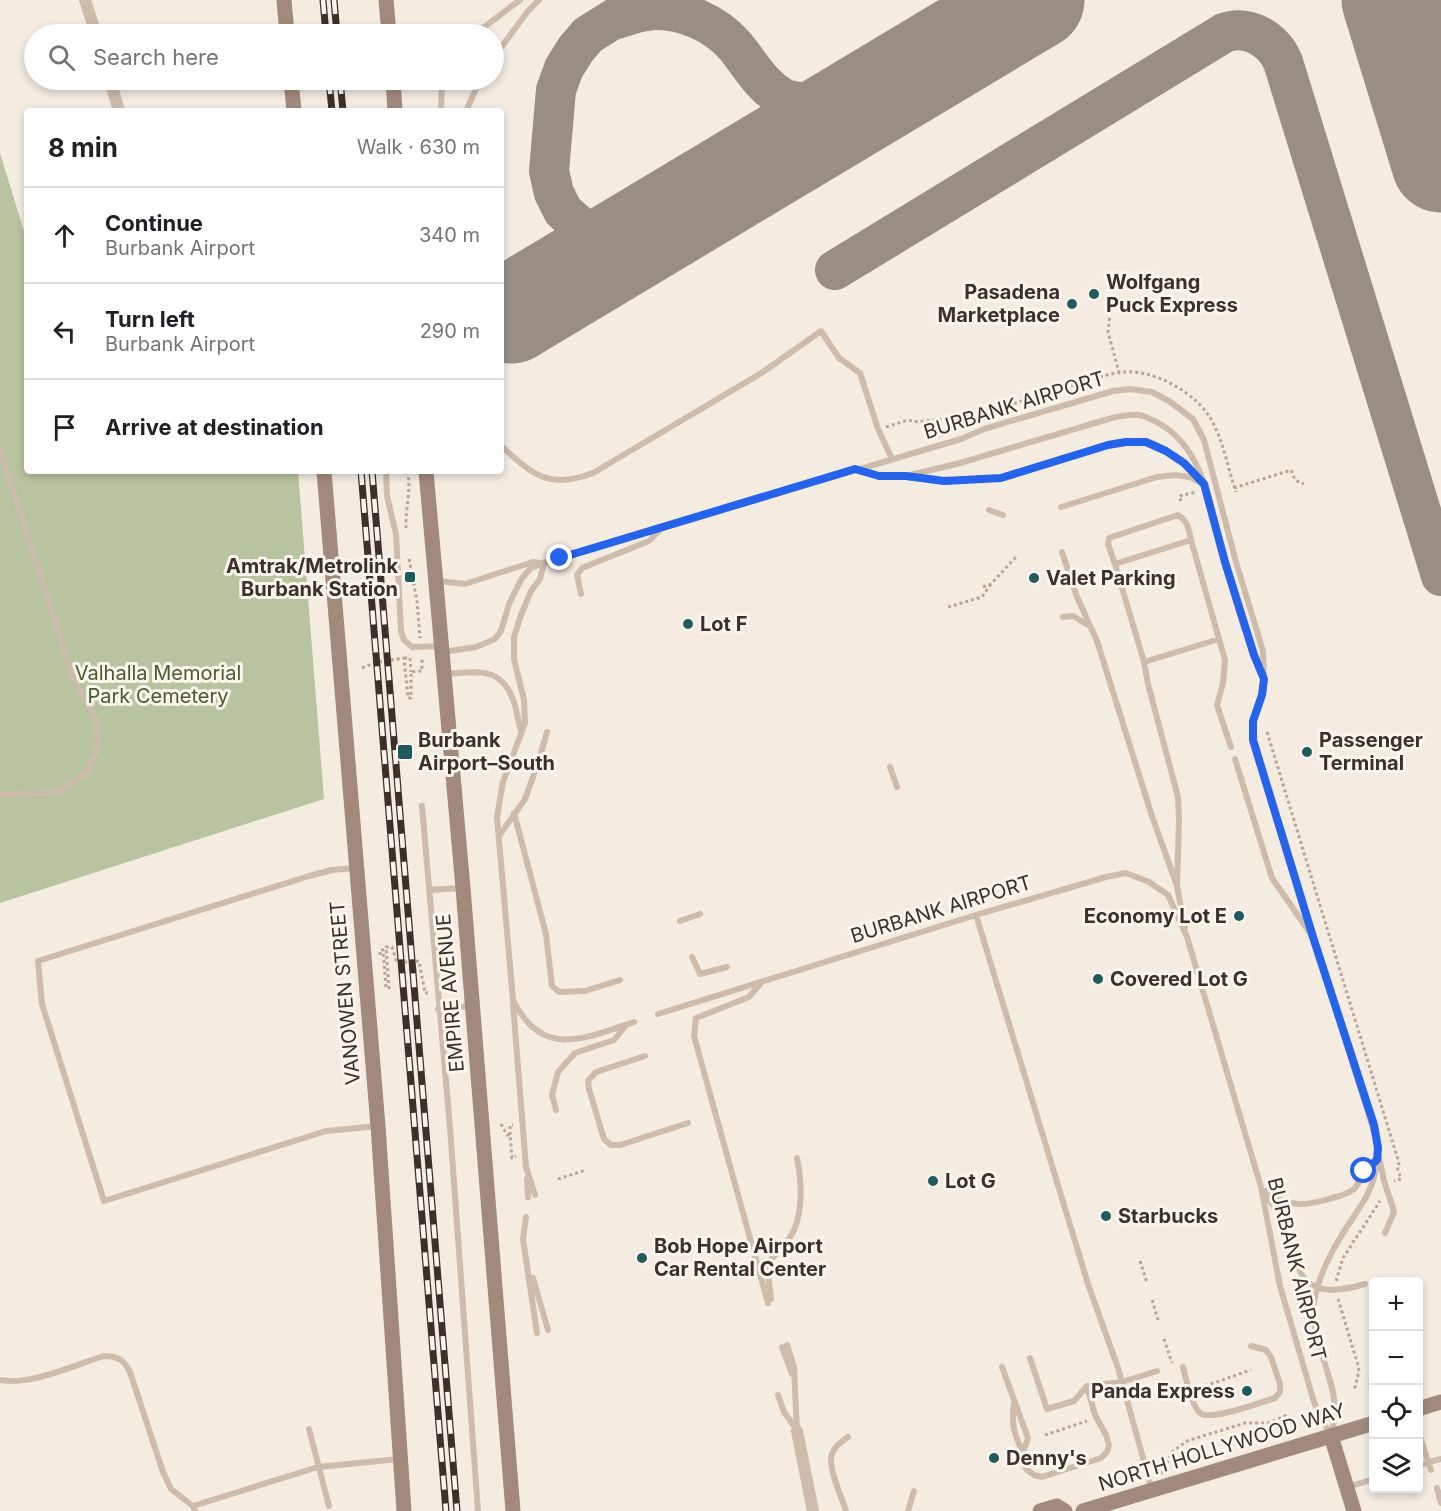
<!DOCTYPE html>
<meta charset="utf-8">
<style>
:root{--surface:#fff;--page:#f6f6f6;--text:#202124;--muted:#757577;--line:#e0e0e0}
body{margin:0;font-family:Inter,sans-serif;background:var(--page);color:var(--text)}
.controls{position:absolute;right:18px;bottom:18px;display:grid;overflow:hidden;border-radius:6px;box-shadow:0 3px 9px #0003}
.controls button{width:54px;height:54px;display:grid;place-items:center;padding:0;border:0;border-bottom:2px solid var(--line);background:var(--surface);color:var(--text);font:30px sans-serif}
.stop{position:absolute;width:18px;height:18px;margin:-14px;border:4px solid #2563eb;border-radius:50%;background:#fff}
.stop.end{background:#2563eb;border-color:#fff;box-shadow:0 2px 6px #0008}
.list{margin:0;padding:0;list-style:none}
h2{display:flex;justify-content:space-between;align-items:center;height:78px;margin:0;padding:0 24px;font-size:26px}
h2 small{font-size:20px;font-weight:400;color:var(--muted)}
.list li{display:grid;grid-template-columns:39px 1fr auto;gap:18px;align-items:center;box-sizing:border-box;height:96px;padding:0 24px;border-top:2px solid var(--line)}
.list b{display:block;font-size:22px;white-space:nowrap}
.list p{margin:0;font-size:20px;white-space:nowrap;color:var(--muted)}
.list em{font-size:20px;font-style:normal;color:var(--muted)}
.icon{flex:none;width:33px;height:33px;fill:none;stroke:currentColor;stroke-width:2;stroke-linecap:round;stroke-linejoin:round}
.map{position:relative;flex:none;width:1441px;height:1511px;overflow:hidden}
.search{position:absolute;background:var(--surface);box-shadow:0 3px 9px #0003;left:24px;top:24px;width:480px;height:66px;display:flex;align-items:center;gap:15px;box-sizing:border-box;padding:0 21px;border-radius:33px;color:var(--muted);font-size:22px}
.panel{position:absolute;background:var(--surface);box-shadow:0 3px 9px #0003;left:24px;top:108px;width:480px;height:366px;border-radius:6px}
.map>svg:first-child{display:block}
.green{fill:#b8c4a0}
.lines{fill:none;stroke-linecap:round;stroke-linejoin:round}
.taxiway{stroke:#988e86;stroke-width:40}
.runway{stroke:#988e86;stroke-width:99}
.path{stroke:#b9a596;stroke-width:3;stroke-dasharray:3 3;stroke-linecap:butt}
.lane{stroke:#cdbbac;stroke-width:6}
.street{stroke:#cdbbac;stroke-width:12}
.secondary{stroke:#a18a7d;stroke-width:15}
.rail-casing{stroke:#3b302b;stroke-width:7}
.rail{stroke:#fbf5ee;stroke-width:4.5;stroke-dasharray:14;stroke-linecap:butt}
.route{stroke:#2563eb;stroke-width:8}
.poi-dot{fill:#1f5a5e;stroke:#fbf5ee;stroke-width:2}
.labels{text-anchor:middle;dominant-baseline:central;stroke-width:6;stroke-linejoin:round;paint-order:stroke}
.poi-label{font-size:20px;font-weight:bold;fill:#3b302b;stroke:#fbf5ee;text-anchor:start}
.street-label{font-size:20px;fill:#3b302b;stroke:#fbf5ee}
.park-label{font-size:20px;fill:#4a5a2e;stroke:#fbf5ee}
</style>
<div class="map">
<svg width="1441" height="1511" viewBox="0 0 1441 1511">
<rect width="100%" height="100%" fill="#f4ebe1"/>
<path class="green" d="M0 153 27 241V471H298L324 799 0 903Z"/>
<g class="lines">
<path class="taxiway" d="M644 0 588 35 576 49 564 68 556 90 549 171 554 193 563 211 583 229 608 237 646 234
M1412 0 1441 18
M617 19C629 15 640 11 653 10 683 9 715 23 735 46 750 64 760 84 781 97 786 100 793 101 799 102 831 110 840 106 871 99
M1415 79 1441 66
M1441 129V149
M835 270 1224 33C1248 24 1273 39 1283 62L1441 576"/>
<path class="runway" d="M1391 0 1441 163
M511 314 1035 0"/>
<path class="path" d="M1111 306 1108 332 1119 372
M886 427 908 420 919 422 938 419 956 421 1107 375C1116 373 1125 371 1135 372 1163 375 1199 396 1212 421 1224 443 1228 469 1236 492
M1234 488 1291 470 1295 480 1304 484
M1181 501 1179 496 1196 492
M406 528C405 511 412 486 407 471
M409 559 417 601 420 638
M983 587 991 584 1016 557
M948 607 982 597 991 584
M404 658H410L411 672
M362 668 377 662 404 658 408 698H411V672L422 671V657
M1267 732 1399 1163 1397 1167 1401 1179 1394 1181
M380 955V950H383L386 988H389L386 947H392L397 963 419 961 425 993H428
M501 1124 507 1135H510L512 1158 516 1156
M510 1135V1125H513
M558 1179 586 1170
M1140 1261 1147 1283
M1336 1281 1343 1258 1380 1201
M1338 1299 1358 1365 1359 1371 1354 1391
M1152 1300 1159 1323
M1164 1339 1172 1363
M1199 1387C1216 1383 1233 1376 1251 1370
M1045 1435 1087 1421
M1161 1474 1173 1451 1187 1441 1245 1423H1268L1287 1415 1298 1432"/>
<path class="lane" d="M475 34 520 0
M494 57 528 11 539 0
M441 111 442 80
M466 111 480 80
M501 446C534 475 548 490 593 473L763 372 821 331 839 358 860 373 878 429 892 459
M0 450 73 677 97 722 98 747 87 772 59 792 0 795
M857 469 879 476H906L944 481 1001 478 1108 445C1120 443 1135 439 1147 442 1169 448 1187 465 1201 482
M386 471 387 496 396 534 401 631 404 640 412 647 440 646
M906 476 960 463 1112 418C1120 416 1130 414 1139 415 1146 416 1153 420 1160 424 1206 450 1211 513 1224 560 1235 598 1246 640 1263 676
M1061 507 1157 477 1175 475 1190 477 1201 483
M989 510 1003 515
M1062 552 1077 597 1097 641 1152 816 1177 886
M544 563 540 579 531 591 521 615 514 637V659L524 700 525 723 503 782 497 817 513 1000C542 1059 583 1039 634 1022
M1115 564 1108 544 1109 538 1178 515C1188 521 1189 530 1191 540
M437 581 465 584 533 562 540 563
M581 594 577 575 582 568 649 541 661 529
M1063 617 1073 616 1088 625
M1219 639 1144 662 1115 564 1191 540 1225 660 1223 683 1217 705 1231 747
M443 652 476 647 495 639 501 631 509 604 522 578 531 568 544 563 961 439 984 429 1113 391 1130 389 1152 392 1169 401 1193 419 1204 440 1236 562 1263 651 1264 687 1253 721 1252 730 1255 750 1376 1138C1378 1155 1377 1175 1369 1191 1365 1201 1358 1210 1352 1219 1337 1242 1321 1268 1315 1297 1307 1335 1333 1370 1335 1408 1336 1417 1333 1426 1331 1435
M1144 662 1148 684 1178 797 1179 819 1177 886 1185 928
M444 674C477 672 501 665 514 702 517 712 518 721 521 730
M1235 759 1272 878 1310 933
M890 767 897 787
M422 806 450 1128 478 1511
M514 813 546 934 552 986 559 992 585 991 620 980
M499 836 525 799 538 763 547 732
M356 868 332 870 309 876 38 961 42 1004 104 1201 326 1131 378 1126
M429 890 462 888
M976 915 1088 1284 1118 1368 1152 1490
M680 921 700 914
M692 957 700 974 727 967
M761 983 749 997 696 1018 694 1036 768 1303
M513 1004 526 1167 535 1195
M438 1009 472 1006
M658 1014 976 915 1106 877 1126 873 1149 882 1168 895 1187 937 1261 1187 1280 1286 1314 1402 1320 1417 1331 1435
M645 1056 596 1072 588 1081 589 1089 604 1139 611 1145H620L688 1123
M556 1110 552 1095 558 1072 575 1053 614 1040 626 1025
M1379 1157 1384 1181 1393 1208 1394 1212 1385 1233
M527 1179 528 1197
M1266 1191C1288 1208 1307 1206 1332 1198 1340 1196 1348 1194 1354 1189 1359 1184 1360 1179 1363 1173 1366 1168 1372 1164 1376 1160
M1264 1192C1272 1205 1283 1219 1288 1233 1293 1245 1294 1258 1299 1269 1310 1297 1341 1291 1365 1284
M526 1217 523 1239 537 1333
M533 1278 548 1330
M771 1299 767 1264C774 1256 782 1248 789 1239 804 1218 802 1182 797 1158
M787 1345 794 1367 797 1431
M782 1347 792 1374
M1030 1358 1047 1409 1074 1401 1087 1386 1122 1382 1157 1371
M1002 1367 1028 1438 1023 1452 1026 1469 1034 1475 1042 1477 1101 1458 1107 1452 1109 1445 1106 1435 1095 1415 1087 1386
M1183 1367C1186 1379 1191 1403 1199 1412 1208 1423 1261 1402 1275 1398L1280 1392V1384L1271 1357 1266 1350 1251 1346
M0 1380C30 1386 74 1365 104 1356 118 1356 124 1360 130 1372L163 1472 171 1489 193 1506
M778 1395 784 1412 797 1430
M1014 1404C1011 1422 1014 1436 1023 1452
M309 1429 329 1506
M1418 1431 1431 1470
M1418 1465 1441 1459
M1348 1487 1374 1479
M1437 1488 1441 1503
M195 1511 193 1506 318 1467 399 1459
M846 1511C842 1498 827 1466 832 1454 835 1446 841 1442 848 1437
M908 1511 914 1491"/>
<path class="street" d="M85 0 96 34
M110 80 119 111
M797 1431 813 1511"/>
<path class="secondary" d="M284 0 287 34
M386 0 389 34
M291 80 294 111
M393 80 395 111
M324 471 378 1126 404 1511
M426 471 463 888 513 1511
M1418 1409 1441 1402
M1331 1436 1354 1511
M1040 1511 1057 1506 1065 1511
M1083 1511 1374 1423"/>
<g class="rail-casing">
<path id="rail" d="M323 0 326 34
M334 0 337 34
M329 80 332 111
M340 80 343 111
M361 471 446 1511
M372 471 457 1511"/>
</g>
<use href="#rail" class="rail"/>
</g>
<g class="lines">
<path class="route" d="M560 558 855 469 879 476H906L944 481 1001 478 1108 445 1126 442H1146L1166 451 1184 463 1204 484 1225 562 1254 655 1264 679 1262 695 1253 721V740L1313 937 1374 1125 1378 1148 1377 1160 1364 1171"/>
</g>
<g class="poi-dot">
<circle cx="1094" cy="294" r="6"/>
<circle cx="1072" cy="304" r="6"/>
<rect x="404" y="571" width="12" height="12" rx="3"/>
<circle cx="1034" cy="578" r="6"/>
<circle cx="688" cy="624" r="6"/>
<rect x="397" y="744" width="16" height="16" rx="3"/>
<circle cx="1307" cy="752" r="6"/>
<circle cx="1239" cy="916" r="6"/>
<circle cx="1098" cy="979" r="6"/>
<circle cx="933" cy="1181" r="6"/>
<circle cx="1106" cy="1216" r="6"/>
<circle cx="642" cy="1258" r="6"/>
<circle cx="1247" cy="1391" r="6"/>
<circle cx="994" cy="1458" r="6"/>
</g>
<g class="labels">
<g class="poi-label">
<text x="1106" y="282">Wolfgang<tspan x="1106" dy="23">Puck Express</tspan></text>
<text x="1060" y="292" text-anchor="end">Pasadena<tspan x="1060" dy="23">Marketplace</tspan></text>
<text x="398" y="566" text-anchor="end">Amtrak/Metrolink<tspan x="398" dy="23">Burbank Station</tspan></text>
<text x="1046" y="578">Valet Parking</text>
<text x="700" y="624">Lot F</text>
<text x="418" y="740">Burbank<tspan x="418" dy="23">Airport–South</tspan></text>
<text x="1319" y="740">Passenger<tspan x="1319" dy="23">Terminal</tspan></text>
<text x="1227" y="916" text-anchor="end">Economy Lot E</text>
<text x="1110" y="979">Covered Lot G</text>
<text x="945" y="1181">Lot G</text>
<text x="1118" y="1216">Starbucks</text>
<text x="654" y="1246">Bob Hope Airport<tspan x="654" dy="23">Car Rental Center</tspan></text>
<text x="1235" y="1391" text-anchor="end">Panda Express</text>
<text x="1006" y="1458">Denny's</text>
</g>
<g class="street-label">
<text transform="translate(1014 405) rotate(-17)">BURBANK AIRPORT</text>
<text transform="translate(941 909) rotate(-17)">BURBANK AIRPORT</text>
<text transform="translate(345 993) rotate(-95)">VANOWEN STREET</text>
<text transform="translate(450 993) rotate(-95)">EMPIRE AVENUE</text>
<text transform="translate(1297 1269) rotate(76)">BURBANK AIRPORT</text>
<text transform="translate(1222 1447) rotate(-17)">NORTH HOLLYWOOD WAY</text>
</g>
<g class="park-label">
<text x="158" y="673">Valhalla Memorial<tspan x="158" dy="23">Park Cemetery</tspan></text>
</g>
</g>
</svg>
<div class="controls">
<button>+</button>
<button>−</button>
<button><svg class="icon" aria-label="locate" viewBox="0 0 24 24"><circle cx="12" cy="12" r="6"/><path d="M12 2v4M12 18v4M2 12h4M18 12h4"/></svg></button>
<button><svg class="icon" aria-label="layers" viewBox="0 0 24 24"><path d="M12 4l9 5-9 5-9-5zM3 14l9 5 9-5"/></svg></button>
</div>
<div class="stop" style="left:1364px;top:1171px"></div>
<div class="stop end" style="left:560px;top:558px"></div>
<div class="search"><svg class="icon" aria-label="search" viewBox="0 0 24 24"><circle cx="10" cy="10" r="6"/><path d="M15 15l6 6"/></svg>Search here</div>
<section class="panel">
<h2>8 min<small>Walk · 630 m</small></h2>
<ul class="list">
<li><svg class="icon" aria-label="ahead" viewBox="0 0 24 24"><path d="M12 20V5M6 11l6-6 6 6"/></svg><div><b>Continue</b><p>Burbank Airport</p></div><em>340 m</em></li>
<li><svg class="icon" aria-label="left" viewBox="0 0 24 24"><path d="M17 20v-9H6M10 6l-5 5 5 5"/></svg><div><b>Turn left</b><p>Burbank Airport</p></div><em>290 m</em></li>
<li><svg class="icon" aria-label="arrive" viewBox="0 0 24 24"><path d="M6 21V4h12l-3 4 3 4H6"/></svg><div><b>Arrive at destination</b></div></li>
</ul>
</section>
</div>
